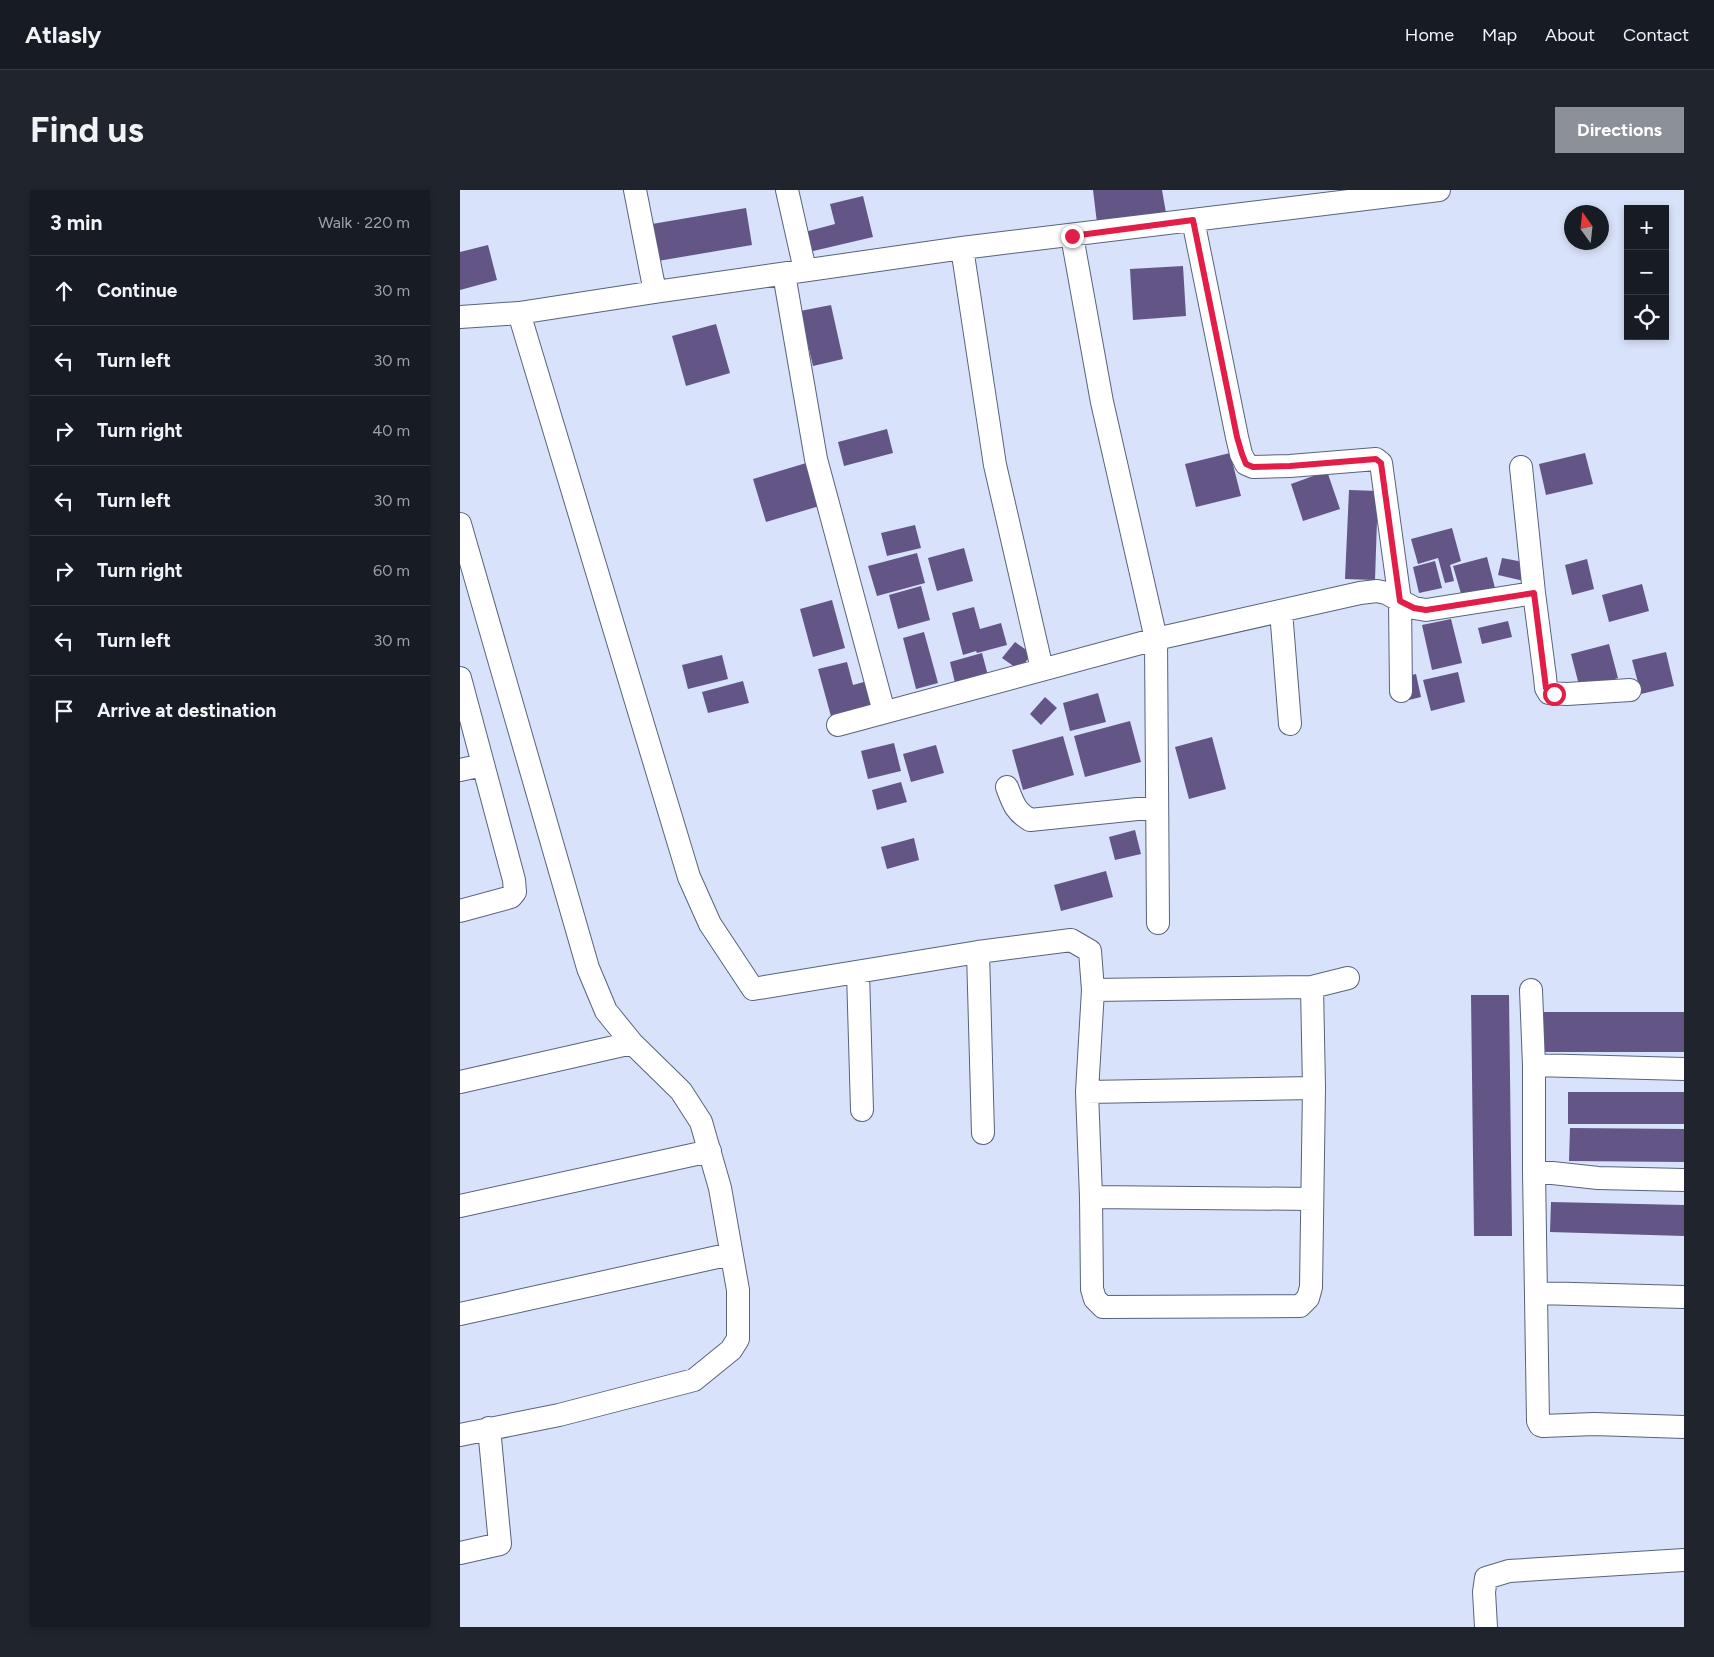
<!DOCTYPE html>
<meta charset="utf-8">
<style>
:root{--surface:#171b24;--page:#20242c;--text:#f1f3f6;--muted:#9ea1a6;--line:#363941;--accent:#8c9099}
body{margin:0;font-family:Figtree,sans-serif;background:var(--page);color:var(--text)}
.controls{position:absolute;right:15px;top:15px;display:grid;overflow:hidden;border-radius:0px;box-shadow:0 2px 8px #0003}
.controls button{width:45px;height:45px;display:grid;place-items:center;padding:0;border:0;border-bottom:1px solid var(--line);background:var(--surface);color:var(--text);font:25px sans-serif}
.compass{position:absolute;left:1104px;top:15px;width:45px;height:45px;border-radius:50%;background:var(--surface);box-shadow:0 2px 8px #0003;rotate:345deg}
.stop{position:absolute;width:15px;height:15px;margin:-11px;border:4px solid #e11d48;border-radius:50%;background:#fff}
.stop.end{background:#e11d48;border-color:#fff;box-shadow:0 1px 5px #0008}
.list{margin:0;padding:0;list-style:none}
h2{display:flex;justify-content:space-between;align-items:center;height:65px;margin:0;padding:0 20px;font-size:21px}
h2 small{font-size:16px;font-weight:400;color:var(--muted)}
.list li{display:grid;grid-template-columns:32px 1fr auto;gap:15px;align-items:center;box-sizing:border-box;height:70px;padding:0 20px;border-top:1px solid var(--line)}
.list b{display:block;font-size:19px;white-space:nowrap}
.list em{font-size:16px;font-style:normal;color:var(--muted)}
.icon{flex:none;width:28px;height:28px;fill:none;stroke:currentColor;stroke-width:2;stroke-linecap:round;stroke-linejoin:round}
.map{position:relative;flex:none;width:1224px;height:1437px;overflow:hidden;border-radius:0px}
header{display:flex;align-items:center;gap:30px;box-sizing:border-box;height:70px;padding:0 25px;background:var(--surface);border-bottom:1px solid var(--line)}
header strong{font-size:24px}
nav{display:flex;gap:28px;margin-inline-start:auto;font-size:18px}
.intro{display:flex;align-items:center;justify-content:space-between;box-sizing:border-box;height:120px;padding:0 30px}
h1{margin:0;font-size:35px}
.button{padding:12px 22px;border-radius:0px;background:var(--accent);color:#fff;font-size:18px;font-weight:700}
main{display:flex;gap:30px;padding:0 30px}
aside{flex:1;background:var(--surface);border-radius:0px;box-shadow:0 2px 8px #0003}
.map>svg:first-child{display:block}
.building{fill:#635586}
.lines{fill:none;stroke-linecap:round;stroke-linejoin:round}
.street-casing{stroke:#58637c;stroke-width:24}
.street{stroke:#fff;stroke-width:22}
.route{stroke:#e11d48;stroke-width:6}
</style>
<header>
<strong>Atlasly</strong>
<nav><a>Home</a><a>Map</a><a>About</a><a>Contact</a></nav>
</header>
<div class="intro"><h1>Find us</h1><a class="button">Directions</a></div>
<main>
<aside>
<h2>3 min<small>Walk · 220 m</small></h2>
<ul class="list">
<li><svg class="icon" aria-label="ahead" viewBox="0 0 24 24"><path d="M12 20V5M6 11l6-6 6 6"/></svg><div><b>Continue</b></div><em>30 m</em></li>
<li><svg class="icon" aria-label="left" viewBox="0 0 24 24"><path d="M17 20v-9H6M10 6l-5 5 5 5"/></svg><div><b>Turn left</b></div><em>30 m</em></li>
<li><svg class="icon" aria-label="right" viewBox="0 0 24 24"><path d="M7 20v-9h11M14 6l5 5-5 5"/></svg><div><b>Turn right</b></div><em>40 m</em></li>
<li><svg class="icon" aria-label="left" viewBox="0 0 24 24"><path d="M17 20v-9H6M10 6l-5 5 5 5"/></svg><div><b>Turn left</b></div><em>30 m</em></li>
<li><svg class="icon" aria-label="right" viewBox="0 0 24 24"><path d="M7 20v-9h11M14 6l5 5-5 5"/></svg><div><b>Turn right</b></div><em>60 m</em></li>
<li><svg class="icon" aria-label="left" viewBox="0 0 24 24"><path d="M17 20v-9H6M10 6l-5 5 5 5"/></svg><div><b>Turn left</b></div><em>30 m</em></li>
<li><svg class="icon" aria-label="arrive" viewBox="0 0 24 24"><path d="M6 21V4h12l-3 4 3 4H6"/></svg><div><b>Arrive at destination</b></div></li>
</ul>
</aside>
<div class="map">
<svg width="1224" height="1437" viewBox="0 0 1224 1437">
<rect width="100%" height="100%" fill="#d8e2fa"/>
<path class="building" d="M633 0H702L706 23 637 33Z
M403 6 413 47 349 62 345 42 375 34 370 14Z
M286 18 292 55 198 71 192 34Z
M28 55 37 90 0 100V62Z
M723 76 726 126 673 130 670 79Z
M371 115 383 169 353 176 340 121Z
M256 134 270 183 226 196 212 146Z
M427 239 433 263 384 276 378 252Z
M770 263 781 306 736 317 725 274Z
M1125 263 1133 294 1086 305 1079 274Z
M353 271 366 314 306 332 293 289Z
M867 281 880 319 843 331 831 294Z
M889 300 918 301 915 390 885 389Z
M455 335 461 358 427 366 421 343Z
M992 338 1001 371 990 375 994 391 985 393 978 368 958 374 951 349Z
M504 358 513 391 477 401 468 368Z
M457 363 465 393 417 406 408 376Z
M1027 367 1035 398 1002 407 993 376Z
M1042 368 1068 373 1064 391 1038 385Z
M1127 369 1134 399 1112 405 1105 375Z
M975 371 982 398 959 403 953 377Z
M1182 394 1189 421 1149 432 1142 405Z
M461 396 470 430 438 439 429 405Z
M372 410 385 458 353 467 340 419Z
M514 417 520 439 541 433 547 455 517 463 516 461 503 465 492 423Z
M991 429 1002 473 972 480 962 435Z
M1048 431 1052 447 1022 454 1018 438Z
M464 442 478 493 456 499 443 448Z
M555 452 572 464 559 480 542 468Z
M1149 454 1158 488 1120 499 1111 464Z
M1206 462 1214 496 1181 504 1172 470Z
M522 463 530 493 497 501 490 472Z
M262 465 268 489 228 499 222 475Z
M387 472 393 495 411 490 419 519 372 530 358 479Z
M998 482 1005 512 971 521 963 490Z
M956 484 961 507 949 510 943 487Z
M283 491 289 513 248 523 242 502Z
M638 503 646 532 610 541 603 513Z
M585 507 597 518 581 535 570 524Z
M670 531 681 572 625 587 614 546Z
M603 546 614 585 563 600 552 560Z
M752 547 766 599 729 609 715 557Z
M434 553 441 581 408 589 401 561Z
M476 555 484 583 451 592 443 564Z
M441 592 447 612 417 620 412 600Z
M675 640 681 664 655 670 649 647Z
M454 648 459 670 427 679 421 657Z
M646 681 653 707 601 721 594 695Z
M1011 805H1049L1052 1046H1014Z
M1084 822H1224V862H1084Z
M1108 902H1224V934H1108Z
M1110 938 1224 939V972L1109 971Z
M1091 1012 1224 1015V1046L1090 1042Z"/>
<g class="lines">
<g class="street-casing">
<path id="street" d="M175 0 195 102
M327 0 345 80
M733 30 777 247 781 264 786 274 793 277 830 276 916 269 921 273 940 411 941 501
M612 46 642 212 696 449 698 733
M502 58 535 275 582 479
M324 84 356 269 424 522
M59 123 229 687 250 734 293 799 518 762 611 750 630 761 633 800 627 902 631 1007 632 1099 635 1109 643 1117 840 1116 848 1108 851 1097 854 898 852 797
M0 127 59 123 195 102 502 58 979 0
M0 334 128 778 146 821 172 853 221 901 241 932 260 998 278 1100V1149L271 1160 234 1190 99 1225 0 1245
M1074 403 1085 487 1086 498 1089 503 1107 504 1170 500
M821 421 830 534
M0 488 54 690 55 702 51 707 0 721
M378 535 696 449 900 403 917 401 926 403 954 418 966 420 1074 403 1061 277
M0 580 23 575
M547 597C553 613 555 621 570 630L697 617
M518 762 523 943
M398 782 402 920
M633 800 852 797 888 788
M1071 800 1074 875V981L1078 1231 1080 1235 1083 1236 1134 1234 1224 1237
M1074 875 1224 879
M0 892 172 853
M627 902 854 898
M1074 981 1138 988 1224 990
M631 1007 852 1009
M0 1016 250 961
M1077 1103 1224 1107
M0 1124 271 1064
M0 1363 40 1354 29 1238
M1026 1437 1024 1402 1026 1388 1049 1381 1224 1370"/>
</g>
<use href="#street" class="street"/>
</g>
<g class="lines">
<path class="route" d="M612 46 733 30 777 247 782 264 786 274 793 277 830 276 916 269 921 273 940 411 954 418 966 420 1074 403 1086 498 1089 503 1094 504"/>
</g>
</svg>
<div class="controls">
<button>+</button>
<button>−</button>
<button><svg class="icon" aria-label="locate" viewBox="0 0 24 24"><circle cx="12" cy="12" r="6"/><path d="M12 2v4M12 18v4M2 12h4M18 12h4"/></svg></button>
</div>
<svg class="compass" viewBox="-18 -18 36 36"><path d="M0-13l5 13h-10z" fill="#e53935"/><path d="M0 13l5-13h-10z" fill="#9ea1a6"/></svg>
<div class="stop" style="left:1094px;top:504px"></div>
<div class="stop end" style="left:612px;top:46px"></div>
</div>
</main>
